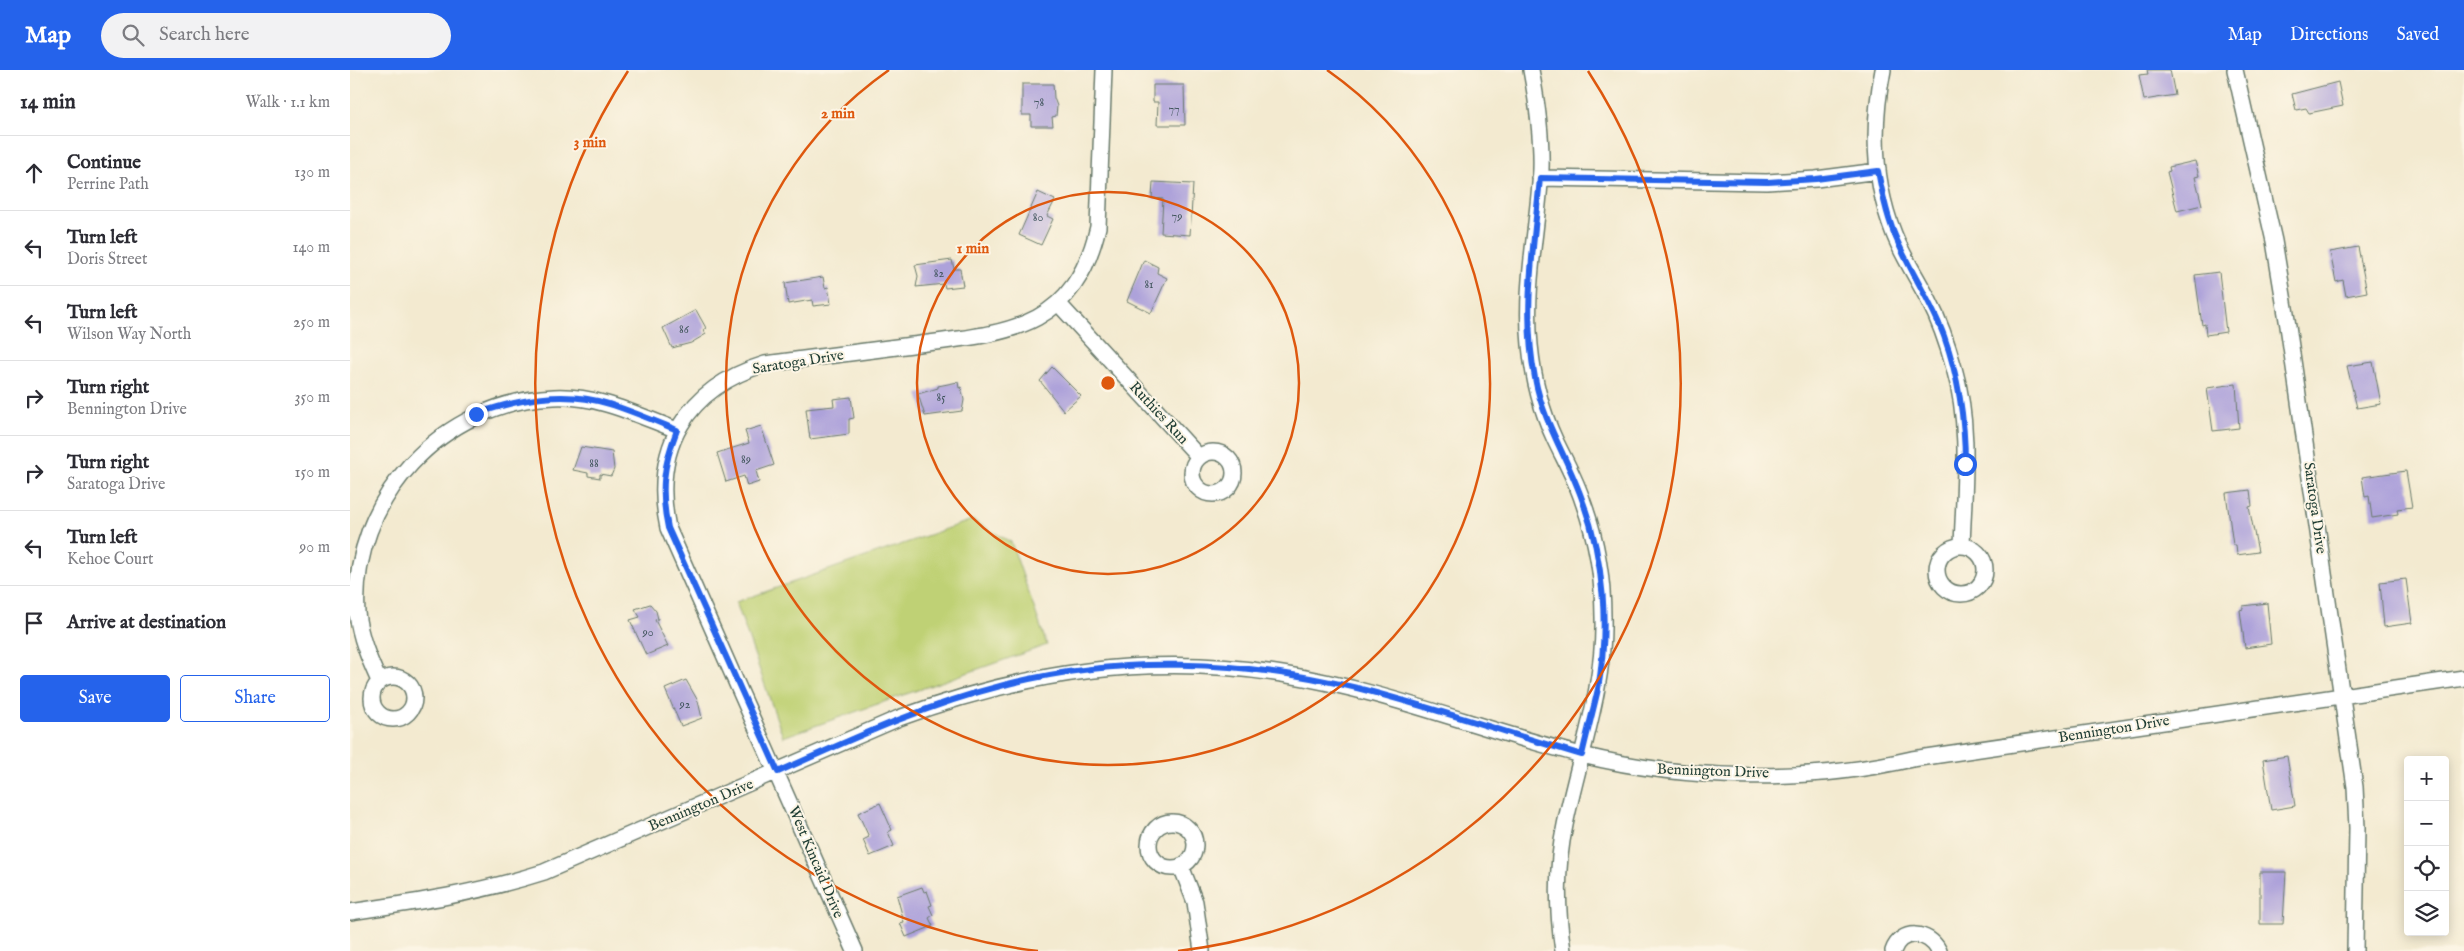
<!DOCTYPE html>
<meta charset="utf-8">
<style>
:root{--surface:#fff;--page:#f2f2f3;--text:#2b2b33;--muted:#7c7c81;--line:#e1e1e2;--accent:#2563eb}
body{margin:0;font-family:"IM FELL English",serif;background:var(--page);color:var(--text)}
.controls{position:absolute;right:15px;bottom:15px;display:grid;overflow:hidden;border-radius:5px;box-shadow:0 2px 12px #0003}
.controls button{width:45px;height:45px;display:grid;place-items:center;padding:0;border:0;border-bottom:1px solid var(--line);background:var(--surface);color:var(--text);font:25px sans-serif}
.stop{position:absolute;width:15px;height:15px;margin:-11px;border:4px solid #2563eb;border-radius:50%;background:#fff}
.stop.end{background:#2563eb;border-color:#fff;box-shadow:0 1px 5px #0008}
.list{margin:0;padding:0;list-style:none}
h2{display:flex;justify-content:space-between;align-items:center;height:65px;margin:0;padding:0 20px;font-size:21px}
h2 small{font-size:16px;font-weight:400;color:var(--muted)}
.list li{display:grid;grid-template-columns:32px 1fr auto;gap:15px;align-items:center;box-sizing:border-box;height:75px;padding:0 20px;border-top:1px solid var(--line)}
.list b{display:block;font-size:19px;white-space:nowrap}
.list p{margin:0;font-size:16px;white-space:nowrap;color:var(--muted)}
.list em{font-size:16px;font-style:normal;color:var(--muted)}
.actions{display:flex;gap:10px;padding:15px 20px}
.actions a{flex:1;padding:11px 0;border:1px solid var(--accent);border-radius:5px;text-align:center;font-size:18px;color:var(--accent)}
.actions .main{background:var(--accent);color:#fff}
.icon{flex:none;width:28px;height:28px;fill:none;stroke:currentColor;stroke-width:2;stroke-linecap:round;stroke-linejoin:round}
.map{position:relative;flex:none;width:2114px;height:881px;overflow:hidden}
header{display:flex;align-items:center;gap:30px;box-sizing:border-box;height:70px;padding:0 25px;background:var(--accent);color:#fff}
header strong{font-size:24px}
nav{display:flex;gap:28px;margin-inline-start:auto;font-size:18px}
.search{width:350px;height:45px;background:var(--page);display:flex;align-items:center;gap:12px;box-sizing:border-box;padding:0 18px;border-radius:28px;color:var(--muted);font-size:19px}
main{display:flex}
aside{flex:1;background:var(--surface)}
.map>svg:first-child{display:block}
.green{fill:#bfd174;stroke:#6f8754}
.building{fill:#ada2da}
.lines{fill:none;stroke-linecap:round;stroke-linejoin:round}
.street-casing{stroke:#697a6b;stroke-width:18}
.street{stroke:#fff;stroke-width:15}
.route{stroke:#2563eb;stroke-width:6}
.ring{fill:none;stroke:#de580e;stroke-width:2.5}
.labels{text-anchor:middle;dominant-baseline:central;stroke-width:4;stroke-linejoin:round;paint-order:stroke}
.number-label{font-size:12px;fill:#42565e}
.street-label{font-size:15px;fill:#1f3d34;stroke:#fcf5e5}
.centre{fill:#de580e;stroke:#fcf5e5;stroke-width:2.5}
.ring-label{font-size:15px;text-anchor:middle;font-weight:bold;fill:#de580e;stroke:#fcf5e5;stroke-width:4;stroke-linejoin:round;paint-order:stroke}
</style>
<header>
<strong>Map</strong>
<div class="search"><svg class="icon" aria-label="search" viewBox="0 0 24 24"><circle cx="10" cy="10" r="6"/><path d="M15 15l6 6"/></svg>Search here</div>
<nav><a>Map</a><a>Directions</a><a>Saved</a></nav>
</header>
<main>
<aside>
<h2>14 min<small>Walk · 1.1 km</small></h2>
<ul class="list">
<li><svg class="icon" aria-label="ahead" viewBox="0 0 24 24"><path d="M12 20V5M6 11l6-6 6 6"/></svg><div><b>Continue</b><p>Perrine Path</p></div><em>130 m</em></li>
<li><svg class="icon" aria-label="left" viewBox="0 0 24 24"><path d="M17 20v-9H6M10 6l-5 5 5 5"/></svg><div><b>Turn left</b><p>Doris Street</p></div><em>140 m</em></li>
<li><svg class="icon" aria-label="left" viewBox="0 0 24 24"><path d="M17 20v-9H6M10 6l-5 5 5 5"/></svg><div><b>Turn left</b><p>Wilson Way North</p></div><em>250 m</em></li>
<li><svg class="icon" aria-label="right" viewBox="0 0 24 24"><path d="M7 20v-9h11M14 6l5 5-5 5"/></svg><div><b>Turn right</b><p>Bennington Drive</p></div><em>350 m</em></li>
<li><svg class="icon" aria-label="right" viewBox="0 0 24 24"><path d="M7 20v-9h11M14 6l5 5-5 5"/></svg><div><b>Turn right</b><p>Saratoga Drive</p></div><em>150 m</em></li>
<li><svg class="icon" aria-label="left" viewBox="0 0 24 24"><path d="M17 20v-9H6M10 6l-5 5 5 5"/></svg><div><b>Turn left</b><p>Kehoe Court</p></div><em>90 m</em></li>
<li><svg class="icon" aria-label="arrive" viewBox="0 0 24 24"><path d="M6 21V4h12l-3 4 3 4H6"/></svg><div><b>Arrive at destination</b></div></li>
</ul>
<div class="actions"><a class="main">Save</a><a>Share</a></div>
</aside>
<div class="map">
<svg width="2114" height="881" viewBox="0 0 2114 881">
<rect width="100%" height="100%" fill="#fcf5e5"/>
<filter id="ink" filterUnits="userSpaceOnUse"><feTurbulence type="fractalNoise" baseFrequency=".02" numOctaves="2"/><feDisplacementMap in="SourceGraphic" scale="10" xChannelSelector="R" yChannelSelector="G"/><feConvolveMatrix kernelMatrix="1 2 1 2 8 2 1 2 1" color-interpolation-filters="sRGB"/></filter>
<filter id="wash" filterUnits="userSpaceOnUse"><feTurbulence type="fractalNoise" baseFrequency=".0096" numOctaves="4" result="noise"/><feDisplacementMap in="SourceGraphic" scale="20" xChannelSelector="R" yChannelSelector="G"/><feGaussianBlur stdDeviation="1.12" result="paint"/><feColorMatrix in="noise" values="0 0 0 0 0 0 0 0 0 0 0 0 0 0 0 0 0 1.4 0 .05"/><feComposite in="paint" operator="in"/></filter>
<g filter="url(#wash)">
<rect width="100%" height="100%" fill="#f3ead0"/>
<path class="green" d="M622 450 661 472 697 575 433 667 386 532Z"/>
<g id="blocks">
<path class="building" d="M1797 0H1820L1825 25 1794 30 1789 5 1798 4Z
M1988 12 1993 36 1959 43 1956 38 1946 40 1942 24Z
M672 14H703L704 28 707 36 706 46 702 47 703 56H681V45H672Z
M803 15H834L835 55H807L808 32H803Z
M1845 91 1849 106 1845 107 1852 135 1827 141 1817 102 1820 101 1819 97Z
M803 112 843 114 840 165 811 163 813 129 802 128Z
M688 122 705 130 697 146 703 149 691 175 669 165Z
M2008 177 2017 222 1996 226 1993 210 1986 212 1980 182Z
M602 190 604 199H610L613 216 595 218 594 214 566 217 568 206 565 195Z
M794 190 808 197 807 203 817 208 801 243 777 231Z
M1869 202 1876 262 1856 265 1855 254 1852 255 1845 205Z
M473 207 475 218 478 217 481 234 463 236 462 230 438 234 435 213Z
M346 240 356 258 353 260 356 264 341 273 322 278 313 258Z
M2023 292 2031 334 2007 338 1997 296Z
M702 297 731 326 714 341 690 311Z
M608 312 609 318 611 317 614 330 612 341 575 346 568 324 588 318V316Z
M1886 314 1889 358 1863 361 1857 318Z
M501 327 504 348 499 349V364L460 369 456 339 484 336 483 329Z
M411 356 424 395 406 401 409 412 397 416 394 406 376 412 367 383 399 373 395 361Z
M231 377 262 382 264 399 261 406 250 404V408L238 406V403L223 400Z
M2056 401 2062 437 2047 439 2048 444 2022 448 2019 426 2015 427 2012 407Z
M1900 420 1902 436 1899 437 1908 482 1887 485 1886 475H1883L1876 423Z
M2056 509 2062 553 2034 557 2030 512Z
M1917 533 1921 574 1895 578 1890 540 1893 539V536Z
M300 534 306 541 308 549 305 550 318 576 296 585 280 550 290 547 285 539Z
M336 610 348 631 352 648 331 656 315 619Z
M1937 686 1945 736 1921 740 1913 690Z
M530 733 542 760 538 762 544 776 520 786 513 770 519 767 508 743Z
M1910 802H1936L1933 854H1910Z
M572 817 574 822 577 821 582 835 579 836 583 845 579 848 583 856 556 867 550 853 554 852 547 826Z"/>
</g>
</g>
<g filter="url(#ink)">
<use href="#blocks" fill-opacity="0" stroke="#697a6b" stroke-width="1"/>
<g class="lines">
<g class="street-casing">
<path id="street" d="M1181 0C1187 32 1192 66 1191 99 1188 157 1174 216 1180 275 1183 307 1191 340 1205 370 1215 391 1226 410 1233 432 1246 468 1253 508 1253 547 1255 618 1229 686 1215 755 1206 796 1207 840 1213 881
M1533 0C1522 55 1523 111 1544 164 1553 187 1568 209 1579 231 1590 252 1598 276 1604 298 1621 356 1614 417 1612 476
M1885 0 1924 171 1938 256 2005 717 2007 758 2005 881
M1190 108 1417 112 1466 109 1528 101
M708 233 849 387
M842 403a21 21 0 1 1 42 0a21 21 0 1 1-42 0Z
M1587 500a24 24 0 1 1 48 0a24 24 0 1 1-48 0Z
M22 628a21 21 0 1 1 42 0a21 21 0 1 1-42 0Z
M29 611C19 589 10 568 7 543 0 428 94 331 204 327 248 325 287 345 327 360
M799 775a23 23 0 1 1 46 0a23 23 0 1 1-46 0Z
M831 796 845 832 852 881
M0 842C68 832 128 823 194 802L549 648C674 602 799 583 932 604 1035 620 1131 660 1232 685 1337 711 1458 713 1562 689L2114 608
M505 881 318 458C301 377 337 318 415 294 464 288 513 281 562 275 653 263 723 263 748 157L754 0
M1543 881C1551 858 1579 861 1589 881"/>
</g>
<use href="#street" class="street"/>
</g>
</g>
<g class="lines" filter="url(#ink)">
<path class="route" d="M126 344C169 329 214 320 259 334 282 341 305 351 327 360 313 396 310 420 318 458L428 702C502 669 575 635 654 615 767 585 894 590 1007 618 1082 637 1157 663 1232 685 1237 663 1243 641 1248 619 1259 557 1254 490 1233 432 1219 390 1193 353 1185 308 1172 242 1184 175 1190 108L1418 112 1466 109 1528 101C1532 122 1536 143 1544 163 1558 199 1581 230 1594 266 1609 308 1615 350 1615 394"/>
</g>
<g class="ring">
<circle cx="758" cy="313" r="191"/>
<path d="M977 0A382 382 0 1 1 539 0"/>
<path d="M688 881A572 572 0 0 1 278 1M1238 1A572 572 0 0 1 828 881"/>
</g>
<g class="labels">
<g class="number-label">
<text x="689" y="32">78</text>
<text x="824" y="39">77</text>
<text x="827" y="146">79</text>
<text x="688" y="147">80</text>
<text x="589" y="203">82</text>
<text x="799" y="214">81</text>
<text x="334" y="259">86</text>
<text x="591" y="327">85</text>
<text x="396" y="389">89</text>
<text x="244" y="393">88</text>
<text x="298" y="562">90</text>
<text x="335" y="634">92</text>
</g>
<g class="street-label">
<text transform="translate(448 292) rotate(-9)">Saratoga Drive</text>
<text transform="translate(809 343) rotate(47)">Ruthies Run</text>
<text transform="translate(1965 438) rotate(82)">Saratoga Drive</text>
<text transform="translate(1764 659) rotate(-9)">Bennington Drive</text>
<text transform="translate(1363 701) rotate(2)">Bennington Drive</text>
<text transform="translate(351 735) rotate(-23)">Bennington Drive</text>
<text transform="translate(466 792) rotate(67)">West Kincaid Drive</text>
</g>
</g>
<circle cx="758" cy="313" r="8" class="centre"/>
<g class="ring-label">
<text x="488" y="48">2 min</text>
<text x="240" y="77">3 min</text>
<text x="623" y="183">1 min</text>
</g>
</svg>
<div class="controls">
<button>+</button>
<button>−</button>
<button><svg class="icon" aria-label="locate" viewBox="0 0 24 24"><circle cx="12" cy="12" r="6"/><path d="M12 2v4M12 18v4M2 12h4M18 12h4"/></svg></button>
<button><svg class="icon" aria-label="layers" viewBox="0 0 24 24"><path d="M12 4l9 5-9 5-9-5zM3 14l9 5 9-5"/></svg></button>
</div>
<div class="stop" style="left:1615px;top:394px"></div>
<div class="stop end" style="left:126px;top:344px"></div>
</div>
</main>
